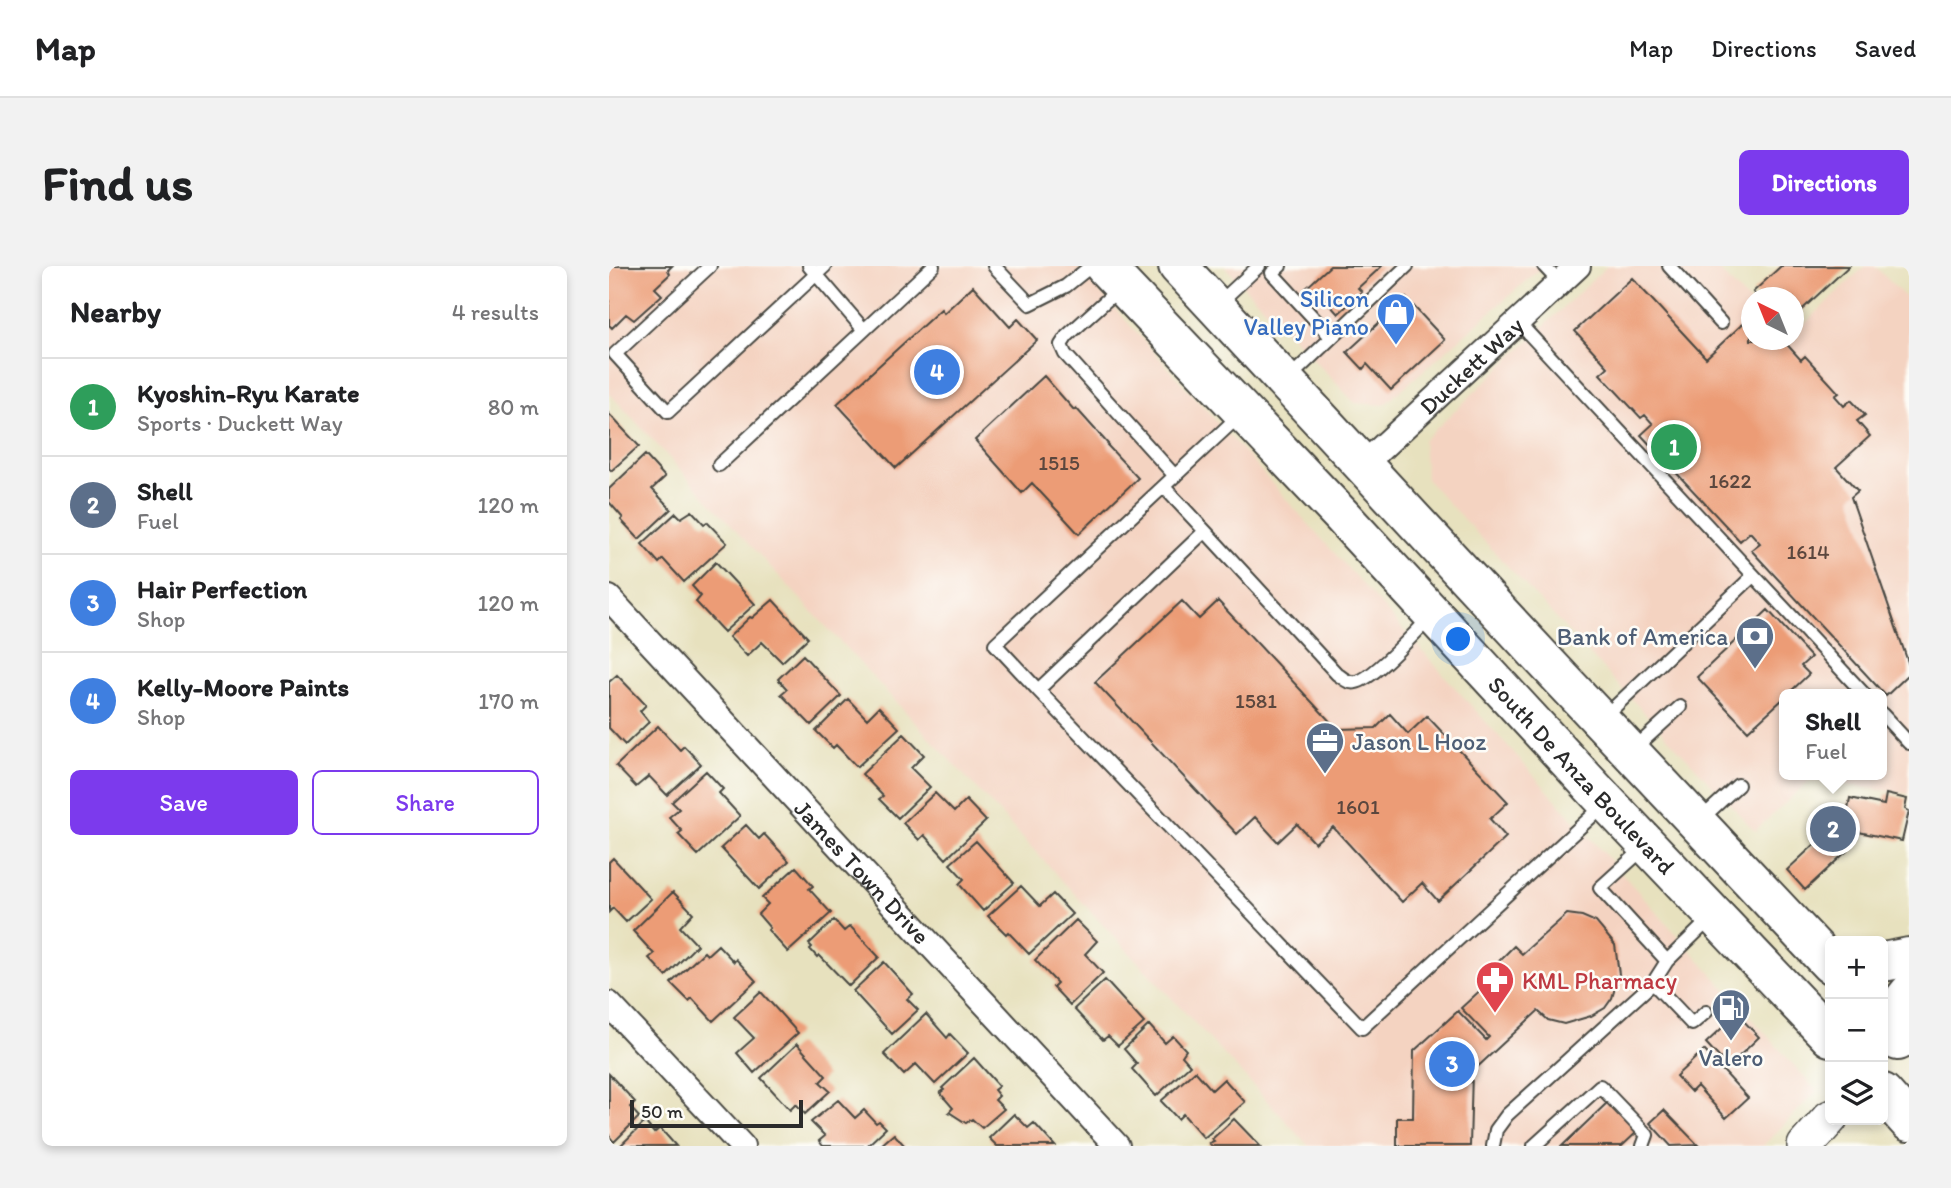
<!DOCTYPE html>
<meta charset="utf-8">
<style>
:root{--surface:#fff;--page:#f2f2f2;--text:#202124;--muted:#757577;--line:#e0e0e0;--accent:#7c3aed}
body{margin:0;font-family:Itim,sans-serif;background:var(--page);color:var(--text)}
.controls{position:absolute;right:21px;bottom:21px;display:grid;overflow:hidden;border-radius:10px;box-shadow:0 4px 10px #0003}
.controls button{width:63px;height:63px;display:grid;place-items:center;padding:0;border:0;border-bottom:2px solid var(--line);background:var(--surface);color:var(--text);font:35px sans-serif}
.compass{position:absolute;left:1132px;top:21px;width:63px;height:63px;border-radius:50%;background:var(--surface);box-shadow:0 4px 10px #0003;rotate:317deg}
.scale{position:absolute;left:21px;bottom:18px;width:173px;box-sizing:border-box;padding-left:7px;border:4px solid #2b2b2b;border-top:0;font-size:19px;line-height:24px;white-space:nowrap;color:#2b2b2b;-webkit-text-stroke:5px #fdfcf7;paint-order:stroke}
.you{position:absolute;left:850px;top:374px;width:24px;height:24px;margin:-18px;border:5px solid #fff;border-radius:50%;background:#1a73e8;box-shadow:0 0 0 10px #1a73e833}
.badge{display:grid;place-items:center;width:46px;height:46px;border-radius:50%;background:var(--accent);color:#fff;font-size:23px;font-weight:700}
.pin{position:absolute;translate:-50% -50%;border:4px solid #fff;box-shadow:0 2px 7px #0006}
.popup{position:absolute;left:1170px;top:423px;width:108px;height:91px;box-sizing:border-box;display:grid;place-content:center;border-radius:10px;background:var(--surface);filter:drop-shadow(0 2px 5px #0005);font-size:23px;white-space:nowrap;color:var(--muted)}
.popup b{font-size:26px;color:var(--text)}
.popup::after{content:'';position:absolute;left:50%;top:100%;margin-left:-14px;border:14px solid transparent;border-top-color:var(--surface)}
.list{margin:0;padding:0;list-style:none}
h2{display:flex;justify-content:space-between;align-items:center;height:91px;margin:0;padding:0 28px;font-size:30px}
h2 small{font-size:23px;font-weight:400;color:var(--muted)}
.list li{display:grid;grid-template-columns:46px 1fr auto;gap:21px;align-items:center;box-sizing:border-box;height:98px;padding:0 28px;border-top:2px solid var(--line)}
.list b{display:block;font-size:26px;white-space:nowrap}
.list p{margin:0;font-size:23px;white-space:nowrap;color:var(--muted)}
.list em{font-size:23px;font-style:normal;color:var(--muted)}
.actions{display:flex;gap:14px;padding:21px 28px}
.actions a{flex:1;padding:16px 0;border:2px solid var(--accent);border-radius:10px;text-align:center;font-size:24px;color:var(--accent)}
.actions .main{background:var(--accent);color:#fff}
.icon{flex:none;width:38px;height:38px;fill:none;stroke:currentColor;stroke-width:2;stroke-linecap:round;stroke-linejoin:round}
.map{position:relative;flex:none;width:1300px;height:880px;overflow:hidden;border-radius:10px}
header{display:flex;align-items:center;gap:42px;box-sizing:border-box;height:98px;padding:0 35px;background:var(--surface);border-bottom:2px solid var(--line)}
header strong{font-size:33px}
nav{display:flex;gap:38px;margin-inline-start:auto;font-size:24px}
.intro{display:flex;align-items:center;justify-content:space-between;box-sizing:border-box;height:168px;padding:0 42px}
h1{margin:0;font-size:49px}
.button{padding:18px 32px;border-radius:10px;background:var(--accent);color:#fff;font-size:24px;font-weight:700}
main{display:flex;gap:42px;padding:0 42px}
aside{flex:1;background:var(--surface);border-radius:10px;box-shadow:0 4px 10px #0003}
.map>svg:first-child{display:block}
.built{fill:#f4d3c1;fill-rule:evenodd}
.building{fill:#ec9c76}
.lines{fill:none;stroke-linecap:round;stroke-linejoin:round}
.service-casing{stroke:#474641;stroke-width:16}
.minor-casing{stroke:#474641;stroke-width:28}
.secondary-casing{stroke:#474641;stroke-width:38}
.primary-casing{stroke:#474641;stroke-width:42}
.service{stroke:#fff;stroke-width:12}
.minor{stroke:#fff;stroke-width:24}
.secondary{stroke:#fff;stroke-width:35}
.primary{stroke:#fff;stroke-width:38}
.labels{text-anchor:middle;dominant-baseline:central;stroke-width:5;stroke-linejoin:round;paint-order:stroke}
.number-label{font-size:21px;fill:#5b473e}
.shop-label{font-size:24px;fill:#366cbe;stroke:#fdfcf7;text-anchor:end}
.street-label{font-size:24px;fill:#2b2b2b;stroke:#fdfcf7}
.service-label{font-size:24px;fill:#4e5e75;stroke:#fdfcf7;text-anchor:end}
.health-label{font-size:24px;fill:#be3a42;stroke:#fdfcf7;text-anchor:start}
</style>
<header>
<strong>Map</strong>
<nav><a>Map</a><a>Directions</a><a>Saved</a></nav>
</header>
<div class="intro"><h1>Find us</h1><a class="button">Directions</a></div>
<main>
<aside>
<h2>Nearby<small>4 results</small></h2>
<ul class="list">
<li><span class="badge" style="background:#2e9e5b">1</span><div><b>Kyoshin-Ryu Karate</b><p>Sports · Duckett Way</p></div><em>80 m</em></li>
<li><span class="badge" style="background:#5c6f8a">2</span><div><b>Shell</b><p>Fuel</p></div><em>120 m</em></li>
<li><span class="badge" style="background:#3f7fe0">3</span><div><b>Hair Perfection</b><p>Shop</p></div><em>120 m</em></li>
<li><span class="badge" style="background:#3f7fe0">4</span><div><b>Kelly-Moore Paints</b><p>Shop</p></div><em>170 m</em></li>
</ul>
<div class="actions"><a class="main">Save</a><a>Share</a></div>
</aside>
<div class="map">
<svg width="1300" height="880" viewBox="0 0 1300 880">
<rect width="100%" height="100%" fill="#fdfcf7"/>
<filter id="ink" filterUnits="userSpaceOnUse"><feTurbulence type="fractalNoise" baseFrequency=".0143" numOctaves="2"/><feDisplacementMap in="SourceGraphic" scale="14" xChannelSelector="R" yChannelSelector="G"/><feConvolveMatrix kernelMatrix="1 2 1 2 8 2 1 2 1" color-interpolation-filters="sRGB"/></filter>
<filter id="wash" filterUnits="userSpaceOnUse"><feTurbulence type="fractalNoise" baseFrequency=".00686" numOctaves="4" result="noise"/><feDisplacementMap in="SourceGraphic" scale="28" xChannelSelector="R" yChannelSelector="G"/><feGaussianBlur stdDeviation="1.57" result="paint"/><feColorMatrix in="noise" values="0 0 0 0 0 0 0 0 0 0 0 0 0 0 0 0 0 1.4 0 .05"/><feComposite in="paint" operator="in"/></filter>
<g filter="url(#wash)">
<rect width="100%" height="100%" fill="#e7e1be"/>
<path class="built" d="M0 0H468L1208 825 1154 880H700L0 127Z
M615 0H934L775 139 746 137Z
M998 0H1106L1142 38V74H1184L1185 68 1256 0H1266L1300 35V528L1201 514 1146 565 817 213 814 175ZM1175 428H1273V509H1175Z"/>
<g id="blocks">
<path class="building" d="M0 0H63L59 4 61 8 46 22 53 29 25 54 17 48 3 62 0 59Z
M721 0H773L749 22 753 26 729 48 712 29 706 36 695 24Z
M1172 0H1240L1184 52V32H1149L1144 26Z
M1023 12 1097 92 1142 50V74H1174L1192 94 1196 90 1230 127 1226 130 1235 140 1242 134 1256 149 1248 155 1261 170 1227 201 1249 225 1242 231 1300 399V408L1277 430 1142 284 1151 277 1141 266 1131 275 1032 169 1044 158 1036 149 1032 152 991 108 999 101 966 65Z
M364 20 401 61 409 53 428 74 287 202 228 138 332 43 335 47Z
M797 32 836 74 782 124 758 98 754 103 738 86Z
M435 110 465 144 467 142 500 179 499 180 529 212 470 268 423 217 413 227 366 174Z
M0 148 30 180 2 205 0 202Z
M36 189 56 211 43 223 62 243 30 273 12 254 14 252 0 236V223Z
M83 245 95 258 98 256 118 277 75 316 54 293 50 297 33 278 67 247 72 252Z
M107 296 146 338 115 366 87 336 92 330 83 320Z
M164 334 199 372 173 396 153 376 138 390 120 371 141 351 143 352Z
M573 335 590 353 609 335 728 463 767 462 781 448 799 468 818 450 899 536 881 553 897 571 829 635 813 617 793 636 724 561 706 577 688 558 669 576 646 551 628 568 486 416Z
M1159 344 1202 391 1192 400 1200 408 1179 428H1175V432L1139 465 1088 411Z
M194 389 232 430 202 459 172 428 178 423 169 413Z
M8 409 37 439 31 445 40 456 16 479 0 462V416Z
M239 433 258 453 270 441 290 462 248 501 227 479 224 482 207 465Z
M49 460 71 484 75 480 92 498 58 529 40 510 27 521 7 500Z
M295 468 315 489 302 502 321 521 289 552 270 533 274 530 253 508Z
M97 505 114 523 110 527 131 550 89 589 69 568 73 565 60 551 70 543 63 536Z
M326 527 345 546 357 534 377 555 337 593 315 569 310 574 294 557Z
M1277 528 1298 533 1296 543 1300 545 1293 575 1235 563 1241 532 1275 539Z
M137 559 150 573 155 568 180 595 150 623 112 582Z
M1221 564 1239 584 1196 624 1178 604Z
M367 575 405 617 374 645 350 618 355 613 341 598Z
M4 592 42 633 17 656 4 642 0 646V596Z
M187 601 204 620 200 623 222 647 179 686 159 664 161 662 149 648 159 638 153 632Z
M412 620 431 640 444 628 463 648 420 688 399 666 397 668 379 650Z
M64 626 84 647 71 661 88 679 57 710 40 692 45 688 24 665Z
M958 648 973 650 987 656 1006 679 1010 708 1003 732 996 742 982 750 955 758 939 754 929 745 863 806 861 880H788V852H804L805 785 849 745 877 774 880 771 852 742 888 709 882 703 905 680 913 688Z
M225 654 235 665 241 660 270 691 240 720 210 689 208 691 201 683 203 681 200 678Z
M467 654 488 675 476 688 494 707 461 739 444 721 448 717 426 694Z
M109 679 125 696 127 693 147 715 104 755 83 732 80 735 62 717 95 686 98 689Z
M275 696 304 728 298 733 309 744 283 768 244 725Z
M496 714 535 757 509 780 499 770 494 774 465 743Z
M152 726 189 767 145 807 128 787 145 772 125 751Z
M317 748 338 772 341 768 359 787 326 818 307 798 295 809 275 788Z
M1128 748 1150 771 1119 801 1097 777Z
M540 759 556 777 564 770 577 784 573 790 581 799 547 830 523 803 528 798 515 783Z
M188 778 217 810 211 816 221 825 196 848 187 838 181 844 152 812Z
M1095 784 1139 832 1117 852 1088 820 1082 826 1067 810Z
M365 792 390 820 385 824 390 830 386 834 395 843 373 862 363 853 357 857 340 846 344 842 331 827 335 824 333 822Z
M586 805 603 824 615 813 636 836 595 872 574 848 569 853 552 835Z
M0 808 26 836 21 841 30 851 5 876 0 870Z
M229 834 246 852 255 844 267 857 270 855 277 862 258 880H214L210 875 216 870 202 856Z
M1000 835 1029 865 1013 880H953Z
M1055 844 1089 879 1062 880 1041 857Z
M405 848 419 862 425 857 446 880H388L380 872Z
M625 853 651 880H603L600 877 605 875 603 873Z
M36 856 45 867 51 862 67 880H11Z
M285 868 296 880H271Z"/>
</g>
</g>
<g filter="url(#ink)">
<use href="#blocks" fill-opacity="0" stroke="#474641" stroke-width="2"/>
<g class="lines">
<g class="service-casing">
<path id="service" d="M101 0 6 88 59 146 216 0
M200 0 255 64
M385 0 421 38 457 20 482 0
M671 0 663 7 722 71
M935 0 951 17
M1060 0 1112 57
M511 22 458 70 452 79 456 88 566 210
M609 38 650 0
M909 56 1255 428
M679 113 798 0
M110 199 324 0
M555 221 596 265
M822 351C807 365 764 414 747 416 739 418 734 412 728 408L596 265 429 424 753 762 995 539
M429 424 386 378 631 149
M1273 448 1300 477
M995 451 1144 310
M1025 483 1071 441
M1091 554 1129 519
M1035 582 991 622 1058 695
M1044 717 1083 758 1097 746
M884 880 887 864 898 849 1044 717 1058 695 1102 652
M925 880 991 820 1038 869 1034 880"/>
</g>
<g class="minor-casing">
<g id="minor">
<path id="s1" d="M754 199 969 0"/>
<path id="s2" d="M0 332 508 880"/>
<path d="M0 738 133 880"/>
</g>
</g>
<g class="secondary-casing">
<path id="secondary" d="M1196 880 1221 852"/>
</g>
<g class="primary-casing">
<g id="primary">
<path id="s3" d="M495 0 732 249 988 526 1221 771"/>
<path d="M569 0 932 391 1221 698"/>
<path d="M1274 696 1300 691"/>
<path d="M1289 775 1292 737 1300 727"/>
<path d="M1274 827 1300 856"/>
</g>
</g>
<use href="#service" class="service"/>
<use href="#minor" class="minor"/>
<use href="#secondary" class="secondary"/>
<use href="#primary" class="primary"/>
</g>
</g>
<defs>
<g id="shop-pin" transform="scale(2.0125)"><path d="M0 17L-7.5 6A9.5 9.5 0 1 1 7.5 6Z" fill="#3f7fe0" stroke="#fdfcf7"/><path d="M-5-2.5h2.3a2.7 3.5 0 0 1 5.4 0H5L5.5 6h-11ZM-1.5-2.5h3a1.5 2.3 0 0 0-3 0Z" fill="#fff"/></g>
<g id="bank-pin" transform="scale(2.0125)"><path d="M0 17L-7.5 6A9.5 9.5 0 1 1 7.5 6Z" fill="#5c6f8a" stroke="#fdfcf7"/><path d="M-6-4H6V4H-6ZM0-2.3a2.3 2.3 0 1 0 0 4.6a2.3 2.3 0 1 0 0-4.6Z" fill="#fff"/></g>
<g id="office-pin" transform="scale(2.0125)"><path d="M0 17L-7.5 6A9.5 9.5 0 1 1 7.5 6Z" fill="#5c6f8a" stroke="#fdfcf7"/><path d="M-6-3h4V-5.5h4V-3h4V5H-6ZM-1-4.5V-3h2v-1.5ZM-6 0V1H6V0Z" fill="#fff"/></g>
<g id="pharmacy-pin" transform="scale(2.0125)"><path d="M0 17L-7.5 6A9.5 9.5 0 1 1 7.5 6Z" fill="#e0444e" stroke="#fdfcf7"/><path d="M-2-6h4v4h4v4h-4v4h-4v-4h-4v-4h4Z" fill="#fff"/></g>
<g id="fuel-pin" transform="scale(2.0125)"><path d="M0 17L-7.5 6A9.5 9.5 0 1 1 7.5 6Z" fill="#5c6f8a" stroke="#fdfcf7"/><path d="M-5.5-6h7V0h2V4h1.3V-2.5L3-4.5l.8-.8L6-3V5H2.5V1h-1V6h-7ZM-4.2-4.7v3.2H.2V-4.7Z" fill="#fff"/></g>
</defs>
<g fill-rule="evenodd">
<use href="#shop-pin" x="787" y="46"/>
<use href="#bank-pin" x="1146" y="370"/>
<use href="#office-pin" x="716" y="475"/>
<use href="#pharmacy-pin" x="886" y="714"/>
<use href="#fuel-pin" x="1122" y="742"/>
</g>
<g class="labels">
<g class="number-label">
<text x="450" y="196">1515</text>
<text x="1121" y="214">1622</text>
<text x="1199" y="285">1614</text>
<text x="647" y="434">1581</text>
<text x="749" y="540">1601</text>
</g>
<g class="shop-label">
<text x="760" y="32">Silicon<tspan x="760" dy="28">Valley Piano</tspan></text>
</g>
<g class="street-label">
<text stroke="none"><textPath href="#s1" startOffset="147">Duckett Way</textPath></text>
<text stroke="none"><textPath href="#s3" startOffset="698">South De Anza Boulevard</textPath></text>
<text stroke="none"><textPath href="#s2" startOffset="373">James Town Drive</textPath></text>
</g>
<g class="service-label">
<text x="1119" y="370">Bank of America</text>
<text x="743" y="475" text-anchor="start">Jason L Hooz</text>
<text x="1122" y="791" text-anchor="middle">Valero</text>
</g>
<g class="health-label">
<text x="913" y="714">KML Pharmacy</text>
</g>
</g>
</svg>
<div class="controls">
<button>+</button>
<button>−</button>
<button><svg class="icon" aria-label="layers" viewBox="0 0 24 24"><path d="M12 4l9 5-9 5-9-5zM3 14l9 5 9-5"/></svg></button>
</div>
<svg class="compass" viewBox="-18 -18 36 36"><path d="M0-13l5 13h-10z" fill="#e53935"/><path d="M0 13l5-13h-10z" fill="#757577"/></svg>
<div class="scale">50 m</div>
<div class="you"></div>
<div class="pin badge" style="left:1065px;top:181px;background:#2e9e5b">1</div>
<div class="pin badge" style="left:1224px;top:563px;background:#5c6f8a">2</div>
<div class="popup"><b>Shell</b>Fuel</div>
<div class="pin badge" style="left:843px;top:798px;background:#3f7fe0">3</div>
<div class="pin badge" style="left:328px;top:106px;background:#3f7fe0">4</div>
</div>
</main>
